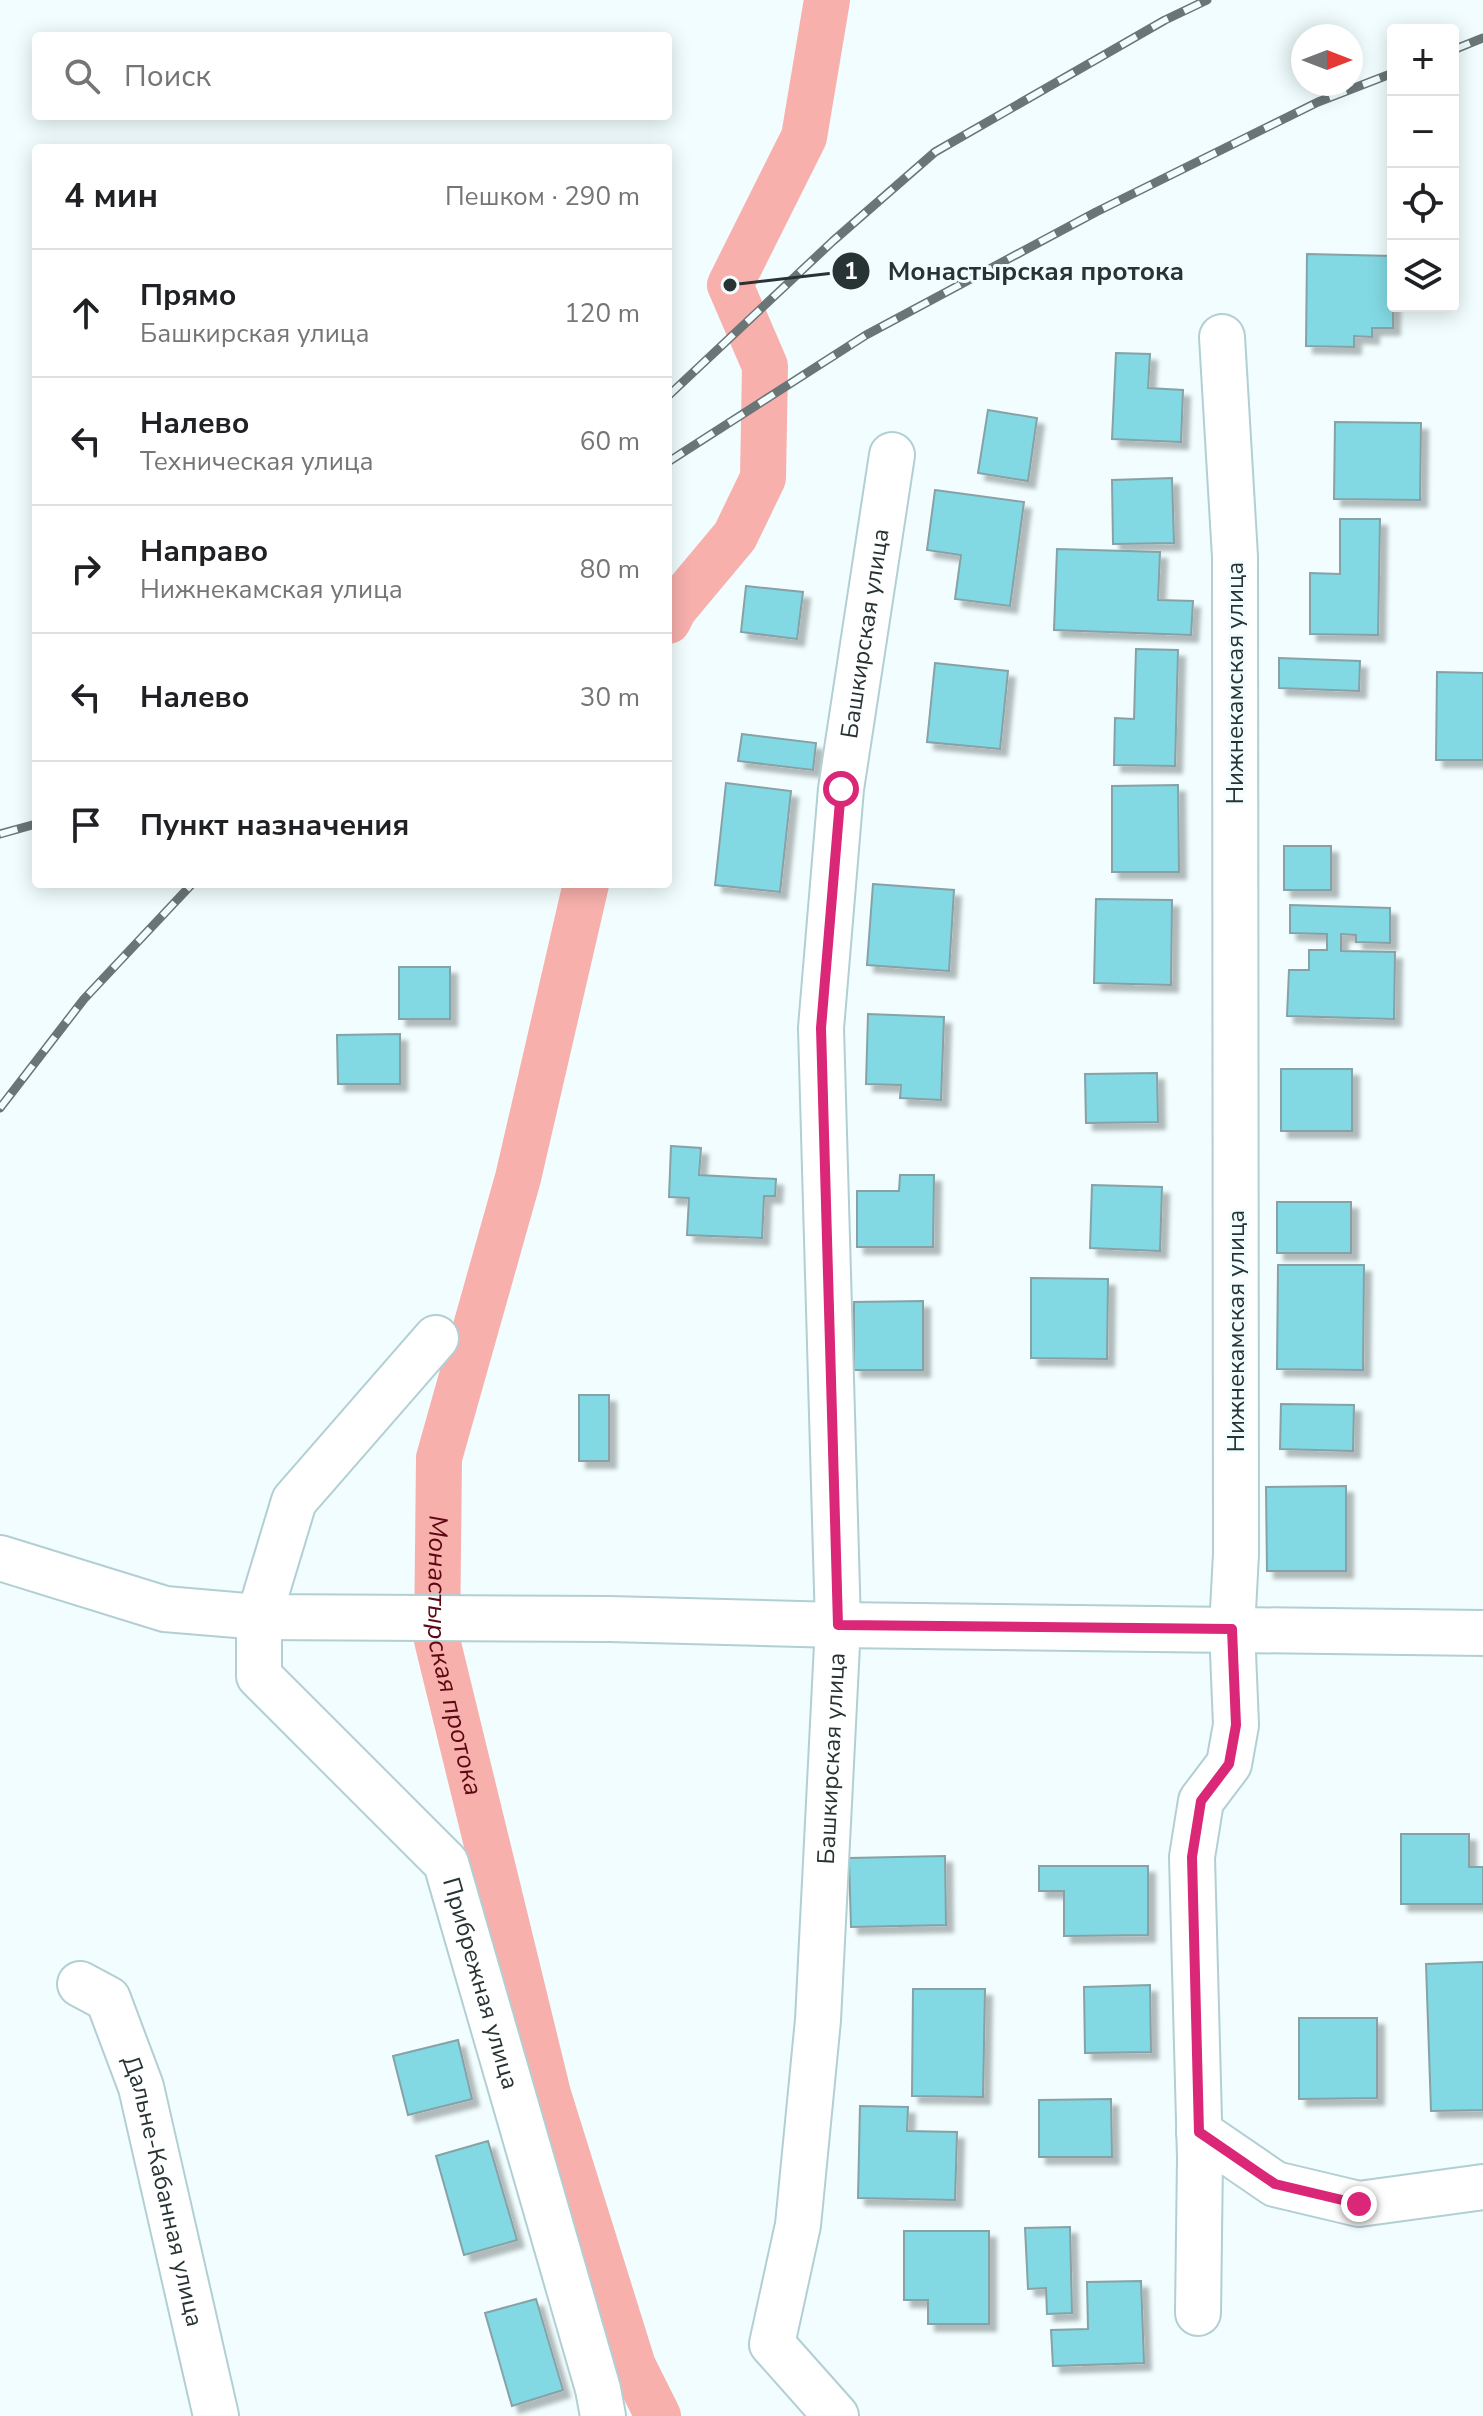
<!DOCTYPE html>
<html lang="ru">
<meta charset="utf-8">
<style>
:root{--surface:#fff;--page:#f6f6f6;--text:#202124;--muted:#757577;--line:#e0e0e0}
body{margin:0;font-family:"Nunito Sans",sans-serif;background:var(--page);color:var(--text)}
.controls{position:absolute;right:24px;top:24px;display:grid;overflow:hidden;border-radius:8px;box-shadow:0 4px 20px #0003}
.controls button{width:72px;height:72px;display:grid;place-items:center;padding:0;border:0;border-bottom:2px solid var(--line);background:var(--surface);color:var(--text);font:40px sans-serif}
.compass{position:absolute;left:1291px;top:24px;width:72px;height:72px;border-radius:50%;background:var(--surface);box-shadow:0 4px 20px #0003;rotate:90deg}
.stop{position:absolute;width:24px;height:24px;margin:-18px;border:6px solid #db2777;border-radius:50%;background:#fff}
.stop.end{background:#db2777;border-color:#fff;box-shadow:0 2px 8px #0008}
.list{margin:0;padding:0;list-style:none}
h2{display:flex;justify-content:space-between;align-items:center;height:104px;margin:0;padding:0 32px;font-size:34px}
h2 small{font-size:26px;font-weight:400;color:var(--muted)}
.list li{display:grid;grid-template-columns:52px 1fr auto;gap:24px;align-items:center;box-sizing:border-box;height:128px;padding:0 32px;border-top:2px solid var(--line)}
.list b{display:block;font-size:30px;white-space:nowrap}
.list p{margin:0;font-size:26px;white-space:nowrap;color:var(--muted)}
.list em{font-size:26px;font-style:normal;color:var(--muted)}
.icon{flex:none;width:44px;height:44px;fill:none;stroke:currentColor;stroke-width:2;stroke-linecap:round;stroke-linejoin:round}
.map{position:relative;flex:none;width:1483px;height:2416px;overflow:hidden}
.search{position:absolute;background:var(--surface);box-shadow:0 4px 20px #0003;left:32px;top:32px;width:640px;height:88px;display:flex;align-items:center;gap:20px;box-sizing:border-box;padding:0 28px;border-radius:8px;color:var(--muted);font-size:30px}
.panel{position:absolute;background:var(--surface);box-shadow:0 4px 20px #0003;left:32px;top:144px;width:640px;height:744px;border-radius:8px}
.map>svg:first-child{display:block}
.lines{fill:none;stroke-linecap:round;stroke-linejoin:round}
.canal{stroke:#f8b0ac;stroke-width:46}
.building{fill:#82d9e4;stroke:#87a2a6;stroke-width:2;filter:url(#shadow)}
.minor-casing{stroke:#b2cfd3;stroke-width:48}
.minor{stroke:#fff;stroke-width:44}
.rail-casing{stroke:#6a7576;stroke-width:9}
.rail{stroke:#f1fdfe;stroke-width:6;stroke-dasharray:18;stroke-linecap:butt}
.route{stroke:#db2777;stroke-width:10}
.labels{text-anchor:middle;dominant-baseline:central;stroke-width:6;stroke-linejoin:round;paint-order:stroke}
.street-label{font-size:24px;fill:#283334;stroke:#f1fdfe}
.water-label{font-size:26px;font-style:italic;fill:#5c0711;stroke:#f1fdfe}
.leader{fill:none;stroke:#283334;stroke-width:3}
.callout-dot{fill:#283334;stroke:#f1fdfe;stroke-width:3}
.mark-label{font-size:24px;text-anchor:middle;font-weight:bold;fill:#fff}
.callout-label{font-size:26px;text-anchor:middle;font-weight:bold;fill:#283334;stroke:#f1fdfe;stroke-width:6;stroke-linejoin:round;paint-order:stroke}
</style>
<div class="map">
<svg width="1483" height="2416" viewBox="0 0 1483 2416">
<defs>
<filter id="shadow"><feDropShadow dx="7" dy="7" stdDeviation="2" flood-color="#0004"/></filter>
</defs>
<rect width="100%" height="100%" fill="#f1fdfe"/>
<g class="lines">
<g class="canal">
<path d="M668 621 674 609 735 536 763 478 765 366 730 285 804 137 827 0"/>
<path id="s1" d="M586 884 518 1178 439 1458 437 1640 548 2094 633 2366 658 2416"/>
</g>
</g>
<path class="building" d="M1307 254 1393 256V328H1372V337L1354 336V347L1306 346Z
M1116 353 1150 354 1148 388 1183 390 1181 442 1112 439Z
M988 410 1037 418 1028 481 978 473Z
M1335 422 1421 423 1420 500 1334 499Z
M1172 478 1174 543 1113 544 1112 480Z
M935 490 1024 502 1010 606 955 599 961 555 927 550Z
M1340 519H1380L1378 635 1310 634V573L1340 574Z
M1057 549 1160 552 1158 600 1193 601 1191 635 1054 630Z
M746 586 803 592 797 639 741 632Z
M1136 649 1178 650 1175 766 1114 765 1115 718 1134 719Z
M1279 658 1360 661 1359 691 1279 688Z
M935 663 1008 671 1000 749 927 742Z
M1437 672 1483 673V760H1436Z
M742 734 816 743 813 770 738 761Z
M726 783 791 791 780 892 715 885Z
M1178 785 1179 872H1112V786Z
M1284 846H1331V890H1284Z
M873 884 954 890 949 971 867 965Z
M1096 899 1172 900 1171 985 1094 983Z
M1290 905 1390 908V943L1356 942V935L1341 934V951L1395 952 1394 1019 1287 1016 1289 970H1309V950H1327V934L1290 933Z
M399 967H450V1019H399Z
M868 1014 944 1017 941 1100 900 1098 901 1085 866 1084Z
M400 1034V1084H338L337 1035Z
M1281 1069H1352V1131H1281Z
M1157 1073 1158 1122 1086 1123 1085 1074Z
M671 1146 701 1148 699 1175 776 1179 775 1196H764L762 1238 687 1235 689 1198 669 1197Z
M900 1175H934L933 1247H857V1191H899Z
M1092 1185 1162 1187 1160 1251 1090 1248Z
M1277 1202H1351V1253H1277Z
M1278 1265H1364L1363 1370 1277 1369Z
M1031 1278 1108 1279 1107 1359 1031 1358Z
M923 1301V1370H854V1302Z
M579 1395H609V1461H579Z
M1281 1404 1354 1405 1353 1451 1280 1449Z
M1346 1486V1571H1267L1266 1487Z
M1401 1834H1469V1867H1483V1904H1401Z
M945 1856 946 1925 851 1927 849 1858Z
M1039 1866H1148V1935L1064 1936V1891H1039Z
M1483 1962V2110L1431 2111 1426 1964Z
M1150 1985 1151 2052 1085 2053 1084 1987Z
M913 1989H985L983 2097 912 2096Z
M1299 2018H1377V2098L1299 2099Z
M458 2040 472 2099 408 2115 393 2056Z
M1111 2099 1112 2157H1039V2100Z
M860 2106 908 2107 907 2131 957 2132 955 2200 858 2198Z
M488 2141 517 2240 464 2255 436 2156Z
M1070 2227 1072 2313 1047 2314 1046 2288 1028 2289 1025 2228Z
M904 2231H989V2324H928V2300H904Z
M1141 2281 1144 2363 1053 2366 1051 2330 1088 2329 1087 2282Z
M536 2299 563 2390 512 2406 485 2313Z"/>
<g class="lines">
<g class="minor-casing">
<g id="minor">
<path id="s2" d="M436 1338 294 1501 259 1617V1676L446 1863 598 2389 603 2416"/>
<path d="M0 1558 165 1609 259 1617 609 1619 838 1625 1483 1633"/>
<path id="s3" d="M80 1984 108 1999 141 2087 216 2416"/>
<path d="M1199 2132 1275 2184 1359 2204 1483 2187"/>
<path d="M1198 2313 1200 2158 1192 1857 1201 1801 1229 1764 1236 1725 1232 1629 1236 1554 1235 557 1222 337"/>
<path id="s4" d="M836 2416 772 2344 798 2225 818 2020 838 1625 821 1028 841 789 892 455"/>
</g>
</g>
<use href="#minor" class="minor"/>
<g class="rail-casing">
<path id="rail" d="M1453 50 1483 38
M668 396 833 241 935 152 1165 20 1207 0
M668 462 866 335 1096 212 1318 102 1393 73
M0 834 36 824
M0 1108 84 999 192 884"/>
</g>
<use href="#rail" class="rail"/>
</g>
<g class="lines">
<path class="route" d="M841 789 821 1028 838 1625 1232 1629 1236 1725 1229 1764 1201 1801 1192 1857 1199 2132 1275 2184 1359 2204"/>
</g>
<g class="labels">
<g class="street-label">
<text stroke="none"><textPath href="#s4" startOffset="1814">Башкирская улица</textPath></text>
<text transform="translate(1235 683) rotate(-90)">Нижнекамская улица</text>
<text transform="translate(1236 1331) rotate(-90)">Нижнекамская улица</text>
<text stroke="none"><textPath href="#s4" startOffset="686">Башкирская улица</textPath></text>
<text stroke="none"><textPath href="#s2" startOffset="786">Прибрежная улица</textPath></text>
<text stroke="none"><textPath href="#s3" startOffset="232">Дальне-Кабанная улица</textPath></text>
</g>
<g class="water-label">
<text stroke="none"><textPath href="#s1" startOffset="792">Монастырская протока</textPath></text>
</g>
</g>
<path class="leader" d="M730 285L851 271"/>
<g class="callout-dot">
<circle cx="730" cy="285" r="8"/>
<circle cx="851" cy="271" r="20"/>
</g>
<g class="mark-label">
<text x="851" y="279">1</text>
</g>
<g class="callout-label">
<text x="1036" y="280">Монастырская протока</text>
</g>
</svg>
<div class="controls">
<button>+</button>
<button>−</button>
<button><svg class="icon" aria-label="locate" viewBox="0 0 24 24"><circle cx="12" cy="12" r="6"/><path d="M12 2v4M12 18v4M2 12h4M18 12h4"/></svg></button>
<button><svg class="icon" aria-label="layers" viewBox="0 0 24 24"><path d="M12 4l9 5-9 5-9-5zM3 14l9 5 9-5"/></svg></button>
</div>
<svg class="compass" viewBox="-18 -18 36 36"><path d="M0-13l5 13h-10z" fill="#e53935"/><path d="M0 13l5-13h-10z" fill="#757577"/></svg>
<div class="stop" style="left:841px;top:789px"></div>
<div class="stop end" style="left:1359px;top:2204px"></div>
<div class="search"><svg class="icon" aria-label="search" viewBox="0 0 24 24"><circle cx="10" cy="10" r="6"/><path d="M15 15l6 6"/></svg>Поиск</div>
<section class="panel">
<h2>4 мин<small>Пешком · 290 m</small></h2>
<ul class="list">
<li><svg class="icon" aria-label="ahead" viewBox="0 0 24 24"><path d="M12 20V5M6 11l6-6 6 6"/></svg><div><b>Прямо</b><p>Башкирская улица</p></div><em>120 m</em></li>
<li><svg class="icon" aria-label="left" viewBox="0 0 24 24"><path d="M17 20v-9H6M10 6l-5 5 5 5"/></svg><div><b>Налево</b><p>Техническая улица</p></div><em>60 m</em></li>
<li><svg class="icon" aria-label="right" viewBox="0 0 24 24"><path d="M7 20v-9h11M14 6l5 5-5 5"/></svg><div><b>Направо</b><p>Нижнекамская улица</p></div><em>80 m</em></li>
<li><svg class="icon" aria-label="left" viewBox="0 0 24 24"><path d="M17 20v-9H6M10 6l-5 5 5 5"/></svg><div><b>Налево</b></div><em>30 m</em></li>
<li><svg class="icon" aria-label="arrive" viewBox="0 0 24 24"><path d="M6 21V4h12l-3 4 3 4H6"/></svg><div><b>Пункт назначения</b></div></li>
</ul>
</section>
</div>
